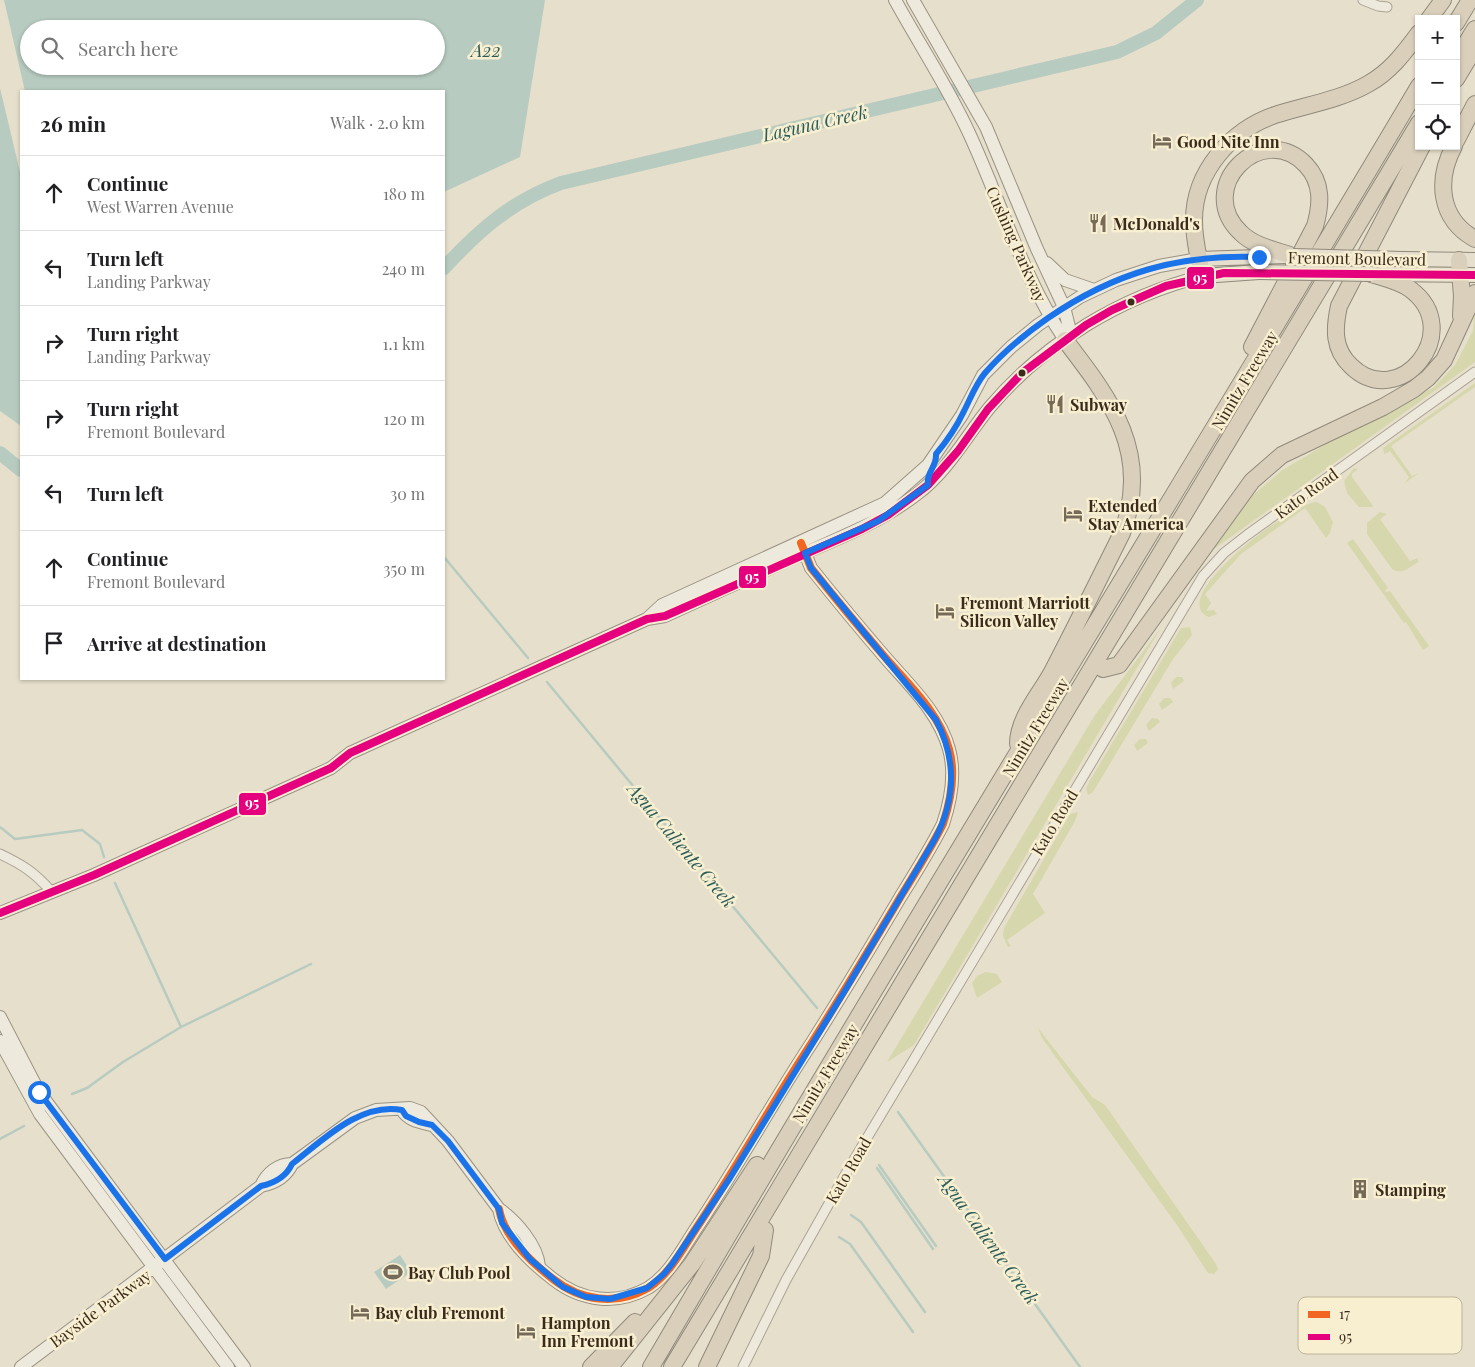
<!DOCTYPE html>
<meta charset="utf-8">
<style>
:root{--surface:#fff;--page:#f2f2f2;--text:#202124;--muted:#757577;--line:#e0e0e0}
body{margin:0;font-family:"Playfair Display",serif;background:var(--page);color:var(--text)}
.controls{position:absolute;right:15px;top:15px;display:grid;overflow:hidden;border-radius:0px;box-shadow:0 1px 4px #0004}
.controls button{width:45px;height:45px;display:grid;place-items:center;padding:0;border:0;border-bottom:1px solid var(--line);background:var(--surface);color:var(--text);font:25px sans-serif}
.stop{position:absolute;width:15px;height:15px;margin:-11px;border:4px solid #1a73e8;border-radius:50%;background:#fff}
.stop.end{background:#1a73e8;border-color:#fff;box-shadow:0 1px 5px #0008}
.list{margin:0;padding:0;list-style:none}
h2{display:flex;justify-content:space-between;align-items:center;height:65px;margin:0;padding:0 20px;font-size:21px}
h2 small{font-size:16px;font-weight:400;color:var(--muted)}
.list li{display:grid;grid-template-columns:32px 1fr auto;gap:15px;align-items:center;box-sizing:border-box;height:75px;padding:0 20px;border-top:1px solid var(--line)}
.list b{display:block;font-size:19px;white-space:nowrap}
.list p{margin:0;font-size:16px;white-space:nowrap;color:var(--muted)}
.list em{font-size:16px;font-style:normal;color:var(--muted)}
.icon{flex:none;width:28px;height:28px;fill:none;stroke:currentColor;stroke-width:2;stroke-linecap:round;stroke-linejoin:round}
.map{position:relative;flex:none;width:1475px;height:1367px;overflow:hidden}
.search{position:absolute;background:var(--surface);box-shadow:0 1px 4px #0004;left:20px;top:20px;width:425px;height:55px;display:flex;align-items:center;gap:12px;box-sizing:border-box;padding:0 18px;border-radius:28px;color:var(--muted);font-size:19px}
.panel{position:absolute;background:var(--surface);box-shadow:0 1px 4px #0004;left:20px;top:90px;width:425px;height:590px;border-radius:0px}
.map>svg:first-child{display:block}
.green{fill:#d6d7ac}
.water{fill:#b7cbc0;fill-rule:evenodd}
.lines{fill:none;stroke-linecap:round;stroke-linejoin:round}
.stream{stroke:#b7cbc0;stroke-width:2.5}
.river{stroke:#b7cbc0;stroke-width:14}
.street-casing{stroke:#aba395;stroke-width:11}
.secondary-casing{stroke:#9b9384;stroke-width:14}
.primary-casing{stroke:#91897b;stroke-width:16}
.highway-casing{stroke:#91897b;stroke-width:18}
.street{stroke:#eee9dd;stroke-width:9}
.secondary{stroke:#eee9dd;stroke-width:12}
.primary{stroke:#e6dfce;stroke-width:14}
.highway{stroke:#d9cfbb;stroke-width:16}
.primary-bridge-casing{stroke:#91897b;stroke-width:16;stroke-linecap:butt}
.primary-bridge{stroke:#e6dfce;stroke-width:14}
.bus-1-casing{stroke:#f8eed0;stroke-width:11}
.bus-2-casing{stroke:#f8eed0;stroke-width:11}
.bus-1{stroke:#f26522;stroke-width:8}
.bus-2{stroke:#e5007d;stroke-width:8}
.route{stroke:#1a73e8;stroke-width:6}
.bus-dot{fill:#3a2b1c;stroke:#f8eed0;stroke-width:2}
.labels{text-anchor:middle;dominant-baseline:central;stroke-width:5;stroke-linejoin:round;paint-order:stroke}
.poi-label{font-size:16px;font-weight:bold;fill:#3a2b1c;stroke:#f8eed0;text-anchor:start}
.street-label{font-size:16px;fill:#3a2b1c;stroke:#f8eed0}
.water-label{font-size:18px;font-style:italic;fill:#295c5a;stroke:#f8eed0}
.key{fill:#f8eed0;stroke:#bfb49a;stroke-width:1}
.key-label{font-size:14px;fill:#3a2b1c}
.line-badge{stroke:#f8eed0;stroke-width:2}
.badge-label{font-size:14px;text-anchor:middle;font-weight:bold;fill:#fff}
</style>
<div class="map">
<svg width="1475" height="1367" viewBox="0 0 1475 1367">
<rect width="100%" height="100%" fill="#e6dfcb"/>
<path class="green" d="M1475 306V362L1214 549 1253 495 1281 471 1333 440 1368 424 1434 387 1455 365 1473 331Z
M1475 383V387L1391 446 1412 476 1419 473 1405 483 1409 477 1390 451 1384 454 1383 448Z
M1354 468 1358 469 1352 474V477L1373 506 1372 507H1359L1347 493 1344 481Z
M1317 502 1325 507 1333 522 1330 533 1326 538 1305 508 1241 554 1205 594 1211 603 1206 611 1214 610 1217 614 1209 617C1163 599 1296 500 1317 502Z
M1380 512 1387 514 1380 519 1410 561 1418 558V562C1409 568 1402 575 1392 569L1367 534V523Z
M1353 539 1388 588 1385 590 1386 592 1390 591 1429 646 1423 650 1406 622 1404 623 1347 543Z
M1190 627 1192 635 1173 659 1093 792 1088 795 1086 789 1089 782 1181 628Z
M1160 629 914 1045 887 1062 1095 715Z
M1176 677H1182L1184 681 1173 689 1171 683Z
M1164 698H1170L1173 702 1162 710 1159 704Z
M1152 718 1158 719 1160 722 1149 731 1146 725Z
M1140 739H1146L1148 743 1137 751 1134 745Z
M1078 812 1075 821 1033 894 1045 913 1007 940 1011 946 1008 947 1003 936 1004 928 1070 814Z
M986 972 997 974 1002 982 977 998 972 983 977 976Z
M1038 1028 1092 1097 1105 1105 1216 1264 1218 1269 1214 1274 1208 1273 1177 1225 1042 1038Z"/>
<path class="water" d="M4 0H545L520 157 444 192V91H25ZM29 29H436V66H29Z
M0 88 21 176V426L0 411Z
M400 1255 411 1272 386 1289 374 1272Z"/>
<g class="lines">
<path class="stream" d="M444 557 528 658
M547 682 817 1008
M0 827 15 839 82 830 100 844 104 857
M181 1027 311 964
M72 1094 87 1088 123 1062 181 1027 115 883
M898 1112 1080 1367
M0 1139 24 1126
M879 1165 936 1246
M877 1168 933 1249
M851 1215 861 1222 925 1312
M839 1237 850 1244 913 1332"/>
<path class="river" d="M444 268C479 230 512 201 561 183L1117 52 1156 33 1197 0
M0 453 21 470"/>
<g class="street-casing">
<path id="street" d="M1363 0 1378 6 1387 7
M0 854C23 865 34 872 51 891
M743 1367 786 1280 849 1168 1203 576 1224 553 1247 535 1475 372"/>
</g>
<g class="secondary-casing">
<path id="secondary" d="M895 0C919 44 948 87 969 133 1001 202 1022 276 1065 340
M913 0 986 127 1037 249 1064 307 1069 327 1065 340
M1047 263 1065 280 1094 290
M647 619 662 605 885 503 928 465 962 415 983 375 1011 347 1038 325 1080 297 1116 280 1159 266 1198 259
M0 913 94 875 331 768 350 753 647 619 665 616C707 597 748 578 790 559 834 540 878 524 917 494 948 471 966 436 990 407 1044 343 1122 296 1203 276
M0 1017 39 1092 244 1367
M0 1041 40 1114 228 1367
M402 1110C409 1121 420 1122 432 1125
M261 1186C275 1183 286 1177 292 1164L355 1118 376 1110 410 1108 421 1112 448 1141 499 1209C516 1221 537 1245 539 1266
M499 1209C504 1237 531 1262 553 1279 581 1301 616 1306 648 1288 669 1275 682 1250 695 1230 736 1169 771 1105 811 1044 842 995 872 945 901 896 916 872 931 848 943 824 951 800 956 774 949 749 939 712 908 684 884 656 859 627 835 598 811 568L801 543
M21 1367 261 1186C267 1173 278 1164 292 1164"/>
</g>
<g class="primary-casing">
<path id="primary" d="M1198 259 1285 256
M1403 259 1475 260
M1381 274 1475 275
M1203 276 1259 272"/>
</g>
<g class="highway-casing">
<path id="highway" d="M1429 19 1443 0
M1456 23 1470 0
M1456 60 1475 29
M1456 79 1473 51
M1456 141 1475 104
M1454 146C1436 180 1439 219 1475 239
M1459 260 1462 296 1461 316
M1371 274C1384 278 1398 281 1410 289 1467 331 1399 413 1351 366 1333 349 1334 329 1339 306L1422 146
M1203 276C1198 257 1194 239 1194 220 1194 172 1231 130 1275 115 1306 105 1340 100 1368 84 1390 72 1404 53 1419 33
M1252 347 1315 226C1321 205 1323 183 1306 165 1262 119 1193 188 1241 233 1254 246 1275 250 1293 256
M1103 669 1119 665 1252 481 1282 455 1383 407 1414 389 1428 378 1444 360 1475 293
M1018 744C1018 718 1040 694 1052 672 1076 626 1099 579 1122 533 1152 453 1111 400 1065 340
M591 1367 635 1322
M610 1367 692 1264 757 1165
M651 1367C902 937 1165 514 1419 86
M672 1367 1419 123
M707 1367 761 1256 765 1230"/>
</g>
<use href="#street" class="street"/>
<use href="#secondary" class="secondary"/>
<use href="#primary" class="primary"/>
<use href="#highway" class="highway"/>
<g class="primary-bridge-casing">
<path id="primary-bridge" d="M1293 256 1403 259
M1259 272 1371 274"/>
</g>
<use href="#primary-bridge" class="primary-bridge"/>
<g class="bus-1-casing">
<path id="bus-1" d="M499 1209C504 1237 531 1262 553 1279 581 1301 616 1306 648 1288 669 1275 682 1250 695 1230 736 1169 771 1105 811 1044 842 995 872 945 901 896 916 872 931 848 943 824 951 800 956 774 949 749 939 712 908 684 884 656 859 627 835 598 811 568L801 543"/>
</g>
<g class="bus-2-casing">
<path id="bus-2" d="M0 913 94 875 331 768 350 753 647 619 665 616 862 529 888 515 928 485 958 451 988 409 1022 373 1086 325 1112 310 1166 286 1224 273 1475 275"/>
</g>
<use href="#bus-1" class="bus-1"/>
<use href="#bus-2" class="bus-2"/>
</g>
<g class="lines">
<path class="route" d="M39 1092 165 1259 261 1186C275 1183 286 1177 292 1164 323 1140 360 1102 402 1110L406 1116 419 1122 432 1125 448 1141 499 1209 502 1223 530 1259 563 1287 586 1297 610 1299 647 1288 664 1274 672 1264 730 1178 846 989 935 839C956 799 957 760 936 720L811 568 805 553 878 521 928 485C926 472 937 467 936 454 946 442 956 428 963 413 970 400 975 385 985 373 1003 352 1025 334 1048 318 1114 273 1178 254 1259 257"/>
</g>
<defs>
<g id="hotel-bare" transform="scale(1.5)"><path d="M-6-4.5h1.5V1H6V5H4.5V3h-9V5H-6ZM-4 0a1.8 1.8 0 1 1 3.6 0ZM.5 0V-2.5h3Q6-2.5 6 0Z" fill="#766a59" stroke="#f8eed0" stroke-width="2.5" paint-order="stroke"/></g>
<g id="restaurant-bare" transform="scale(1.5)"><path d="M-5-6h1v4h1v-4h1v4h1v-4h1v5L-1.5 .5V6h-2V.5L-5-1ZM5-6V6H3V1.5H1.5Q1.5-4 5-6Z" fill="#766a59" stroke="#f8eed0" stroke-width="2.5" paint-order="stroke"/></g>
<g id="building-bare" transform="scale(1.5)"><path d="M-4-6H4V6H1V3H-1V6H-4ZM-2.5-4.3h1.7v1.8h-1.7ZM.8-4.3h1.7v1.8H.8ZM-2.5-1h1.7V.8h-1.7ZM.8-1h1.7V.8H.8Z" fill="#766a59" stroke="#f8eed0" stroke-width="2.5" paint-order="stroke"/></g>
<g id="stadium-bare" transform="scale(1.5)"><path d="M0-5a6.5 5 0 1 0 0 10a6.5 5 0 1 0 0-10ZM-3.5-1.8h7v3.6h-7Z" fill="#766a59" stroke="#f8eed0" stroke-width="2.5" paint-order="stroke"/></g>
</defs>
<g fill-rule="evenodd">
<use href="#hotel-bare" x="1162" y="141"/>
<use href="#restaurant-bare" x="1098" y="223"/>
<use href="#restaurant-bare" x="1055" y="404"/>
<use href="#hotel-bare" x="1073" y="514"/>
<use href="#hotel-bare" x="945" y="611"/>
<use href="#building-bare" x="1360" y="1189"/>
<use href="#stadium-bare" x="393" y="1272"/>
<use href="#hotel-bare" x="360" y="1312"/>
<use href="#hotel-bare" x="526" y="1331"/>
</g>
<g class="bus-dot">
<circle cx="1131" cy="302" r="4.5"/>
<circle cx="1022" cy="373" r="4.5"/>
</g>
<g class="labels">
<g class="poi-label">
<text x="1177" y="141">Good Nite Inn</text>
<text x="1113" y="223">McDonald's</text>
<text x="1070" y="404">Subway</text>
<text x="1088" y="505">Extended<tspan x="1088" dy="18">Stay America</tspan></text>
<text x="960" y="602">Fremont Marriott<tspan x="960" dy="18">Silicon Valley</tspan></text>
<text x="1375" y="1189">Stamping</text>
<text x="408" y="1272">Bay Club Pool</text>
<text x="375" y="1312">Bay club Fremont</text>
<text x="541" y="1322">Hampton<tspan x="541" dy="18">Inn Fremont</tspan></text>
</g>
<g class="street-label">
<text transform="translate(1017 244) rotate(66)">Cushing Parkway</text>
<text transform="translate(1357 258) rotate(1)">Fremont Boulevard</text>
<text transform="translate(1244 380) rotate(-59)">Nimitz Freeway</text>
<text transform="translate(1306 493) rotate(-36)">Kato Road</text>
<text transform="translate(1035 727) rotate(-59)">Nimitz Freeway</text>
<text transform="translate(1054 822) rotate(-59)">Kato Road</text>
<text transform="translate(825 1073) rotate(-59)">Nimitz Freeway</text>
<text transform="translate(848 1170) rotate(-60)">Kato Road</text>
<text transform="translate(100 1308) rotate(-36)">Bayside Parkway</text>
</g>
<g class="water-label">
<text x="486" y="50">A22</text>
<text transform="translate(815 123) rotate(-13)">Laguna Creek</text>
<text transform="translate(682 845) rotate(50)">Agua Caliente Creek</text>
<text transform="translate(989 1239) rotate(54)">Agua Caliente Creek</text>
</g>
</g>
<rect x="1298" y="1297" width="164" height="57" rx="8" class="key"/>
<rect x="1308" y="1311" width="22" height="7" fill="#f26522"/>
<rect x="1308" y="1334" width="22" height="6" fill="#e5007d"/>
<g class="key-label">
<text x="1339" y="1319">17</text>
<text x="1339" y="1342">95</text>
</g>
<g class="line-badge">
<rect x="1186" y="266" width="29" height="24" rx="5" fill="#e5007d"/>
<rect x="738" y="565" width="29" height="24" rx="5" fill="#e5007d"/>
<rect x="238" y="792" width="29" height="24" rx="5" fill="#e5007d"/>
</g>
<g class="badge-label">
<text x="1200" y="283">95</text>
<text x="752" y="582">95</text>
<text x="252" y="808">95</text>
</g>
</svg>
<div class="controls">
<button>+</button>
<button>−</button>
<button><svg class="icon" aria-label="locate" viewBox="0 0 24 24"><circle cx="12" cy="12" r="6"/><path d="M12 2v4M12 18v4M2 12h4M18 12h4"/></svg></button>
</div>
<div class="stop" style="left:39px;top:1092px"></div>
<div class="stop end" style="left:1259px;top:257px"></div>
<div class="search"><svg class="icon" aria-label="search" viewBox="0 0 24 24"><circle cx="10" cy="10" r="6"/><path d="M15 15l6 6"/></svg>Search here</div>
<section class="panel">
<h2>26 min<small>Walk · 2.0 km</small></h2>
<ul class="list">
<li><svg class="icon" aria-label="ahead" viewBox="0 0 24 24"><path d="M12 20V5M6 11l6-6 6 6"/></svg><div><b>Continue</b><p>West Warren Avenue</p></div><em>180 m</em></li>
<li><svg class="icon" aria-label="left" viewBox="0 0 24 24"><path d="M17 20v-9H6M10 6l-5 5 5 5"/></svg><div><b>Turn left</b><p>Landing Parkway</p></div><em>240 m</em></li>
<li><svg class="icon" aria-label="right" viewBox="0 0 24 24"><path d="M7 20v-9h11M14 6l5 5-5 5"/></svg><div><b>Turn right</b><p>Landing Parkway</p></div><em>1.1 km</em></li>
<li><svg class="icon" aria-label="right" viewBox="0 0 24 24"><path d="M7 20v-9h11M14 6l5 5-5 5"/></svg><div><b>Turn right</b><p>Fremont Boulevard</p></div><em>120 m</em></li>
<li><svg class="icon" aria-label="left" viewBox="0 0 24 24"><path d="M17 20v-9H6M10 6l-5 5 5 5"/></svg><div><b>Turn left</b></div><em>30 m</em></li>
<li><svg class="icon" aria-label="ahead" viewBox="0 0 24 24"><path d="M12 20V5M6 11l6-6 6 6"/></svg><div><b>Continue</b><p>Fremont Boulevard</p></div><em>350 m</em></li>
<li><svg class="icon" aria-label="arrive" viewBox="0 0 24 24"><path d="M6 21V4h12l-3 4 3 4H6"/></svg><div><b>Arrive at destination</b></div></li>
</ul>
</section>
</div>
